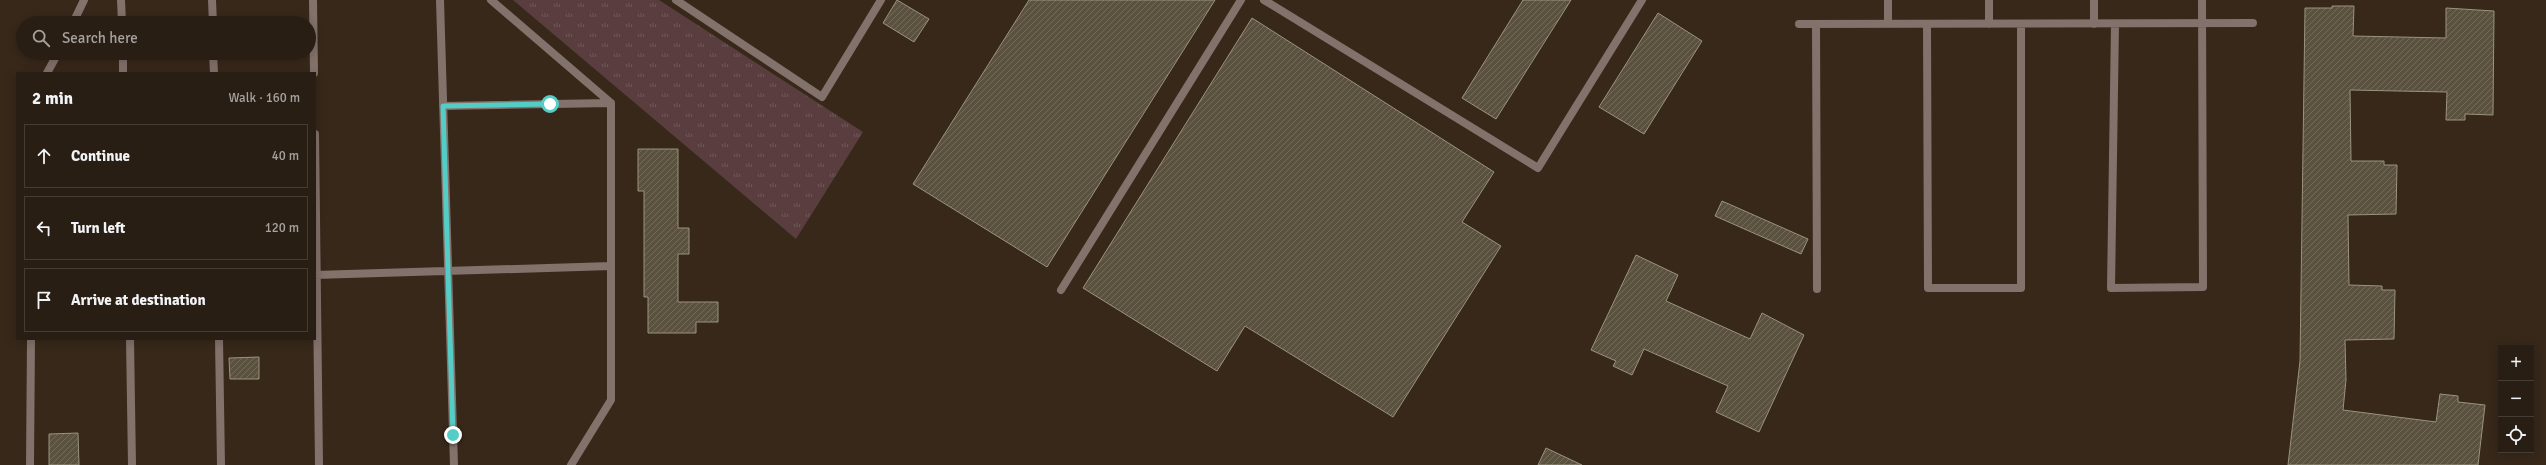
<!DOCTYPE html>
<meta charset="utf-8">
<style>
:root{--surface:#291e14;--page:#31271d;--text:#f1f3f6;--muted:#a5a2a0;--line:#453c34}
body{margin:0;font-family:Signika,sans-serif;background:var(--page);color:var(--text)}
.controls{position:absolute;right:12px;bottom:12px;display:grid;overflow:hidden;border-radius:0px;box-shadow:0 2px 10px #0003}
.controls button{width:36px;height:36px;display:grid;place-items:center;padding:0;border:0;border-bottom:1px solid var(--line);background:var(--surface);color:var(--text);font:20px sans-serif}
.stop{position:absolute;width:12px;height:12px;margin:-9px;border:3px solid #54cdc7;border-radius:50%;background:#fff}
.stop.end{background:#54cdc7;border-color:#fff;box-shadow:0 1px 4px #0008}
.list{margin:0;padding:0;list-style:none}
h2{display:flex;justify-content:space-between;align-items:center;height:52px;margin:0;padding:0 16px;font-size:17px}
h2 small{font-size:13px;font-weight:400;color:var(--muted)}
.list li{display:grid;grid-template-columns:26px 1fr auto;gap:12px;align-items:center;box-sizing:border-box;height:64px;margin:0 8px 8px;padding:0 8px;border:1px solid var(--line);border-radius:0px}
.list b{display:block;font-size:15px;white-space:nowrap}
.list em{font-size:13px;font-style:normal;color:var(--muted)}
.icon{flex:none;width:22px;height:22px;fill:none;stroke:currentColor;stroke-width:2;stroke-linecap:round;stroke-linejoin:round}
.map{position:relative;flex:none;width:2546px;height:465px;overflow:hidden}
.search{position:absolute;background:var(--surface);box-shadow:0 2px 10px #0003;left:16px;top:16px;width:300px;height:44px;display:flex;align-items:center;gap:10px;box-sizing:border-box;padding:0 14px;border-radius:22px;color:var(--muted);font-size:15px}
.panel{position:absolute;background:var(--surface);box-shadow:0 2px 10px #0003;left:16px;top:72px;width:300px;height:268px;border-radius:0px}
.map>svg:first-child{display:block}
.park{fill:url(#park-tufts)}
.building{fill:url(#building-hatch);stroke:#9b937d}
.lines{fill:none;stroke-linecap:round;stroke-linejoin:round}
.minor{stroke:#83716b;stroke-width:8}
.route{stroke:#54cdc7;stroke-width:5}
</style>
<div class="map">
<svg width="2546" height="465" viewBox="0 0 2546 465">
<defs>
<pattern id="park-tufts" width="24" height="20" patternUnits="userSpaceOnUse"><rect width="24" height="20" fill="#593d3f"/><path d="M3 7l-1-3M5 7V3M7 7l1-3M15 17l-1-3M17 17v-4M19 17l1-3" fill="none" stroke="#71595a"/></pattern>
<pattern id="building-hatch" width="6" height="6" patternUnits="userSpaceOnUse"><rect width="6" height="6" fill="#5a523f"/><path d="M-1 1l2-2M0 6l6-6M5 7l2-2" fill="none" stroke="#726b5a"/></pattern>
</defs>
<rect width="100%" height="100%" fill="#37281a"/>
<path class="park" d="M513 0H659L863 132 796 239Z"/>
<path class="building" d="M897 0 929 19 914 42 883 23Z
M1029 0H1215L1047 267 913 184Z
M1523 0H1571L1496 119 1462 98Z
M2332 6H2354L2353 36 2446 38V8L2494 11 2493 115 2465 114V120H2446L2447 92 2350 90 2351 161H2384V165H2397L2396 214 2348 215 2349 285 2382 286V290H2395L2394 339 2345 340 2346 380 2343 410 2436 422 2440 394 2458 396V402L2485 405 2478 465H2288L2300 361 2305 8H2332Z
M1658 13 1702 41 1644 134 1599 107Z
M1252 18 1494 172 1462 222 1501 246 1393 417 1245 326 1217 371 1083 288Z
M638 149H678V228H689V254H678V302H718V322H696V333H648V297H644V191H638Z
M1722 201 1808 239 1801 254 1715 216Z
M1636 255 1678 275 1666 301 1750 339 1762 313 1804 335 1759 432 1716 412 1728 386 1644 349 1632 375 1613 366 1616 361 1591 350Z
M259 357V379H230L229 358Z
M78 433 79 465H49V434Z
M1546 448 1582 465H1538Z"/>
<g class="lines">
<path class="minor" d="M121 0 122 23
M212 0 213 23
M313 0 314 73
M440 0 454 465
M491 0 611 103V400L571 465
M676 0 822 97 881 0
M1264 0 1538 168 1642 0
M1888 0V24
M1989 0V24
M2094 0V24
M73 23 84 0
M1799 24 2253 23
M1816 24 1817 289
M1927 24 1928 288H2021V24
M2115 24 2111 288 2203 287 2202 0
M123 53V73
M213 53 214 73
M47 73 58 53
M443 106 611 103
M315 134 319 465
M315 275 611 266
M1061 290 1241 0
M130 339 132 465
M219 339 221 465
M30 465 31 339"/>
</g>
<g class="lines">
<path class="route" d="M453 435 443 106 550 104"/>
</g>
</svg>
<div class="controls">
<button>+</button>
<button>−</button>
<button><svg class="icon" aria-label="locate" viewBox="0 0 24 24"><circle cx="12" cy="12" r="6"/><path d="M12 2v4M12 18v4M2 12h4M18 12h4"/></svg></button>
</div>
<div class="stop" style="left:550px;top:104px"></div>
<div class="stop end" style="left:453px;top:435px"></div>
<div class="search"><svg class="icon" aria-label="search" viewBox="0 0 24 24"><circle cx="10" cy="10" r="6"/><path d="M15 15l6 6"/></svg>Search here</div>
<section class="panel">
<h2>2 min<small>Walk · 160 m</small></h2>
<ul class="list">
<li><svg class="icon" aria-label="ahead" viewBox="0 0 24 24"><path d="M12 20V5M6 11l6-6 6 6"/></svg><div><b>Continue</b></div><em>40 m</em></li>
<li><svg class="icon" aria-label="left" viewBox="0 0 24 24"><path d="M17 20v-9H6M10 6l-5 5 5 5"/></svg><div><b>Turn left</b></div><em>120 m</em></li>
<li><svg class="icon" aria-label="arrive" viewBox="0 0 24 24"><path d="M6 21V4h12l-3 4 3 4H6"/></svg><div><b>Arrive at destination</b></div></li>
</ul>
</section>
</div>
